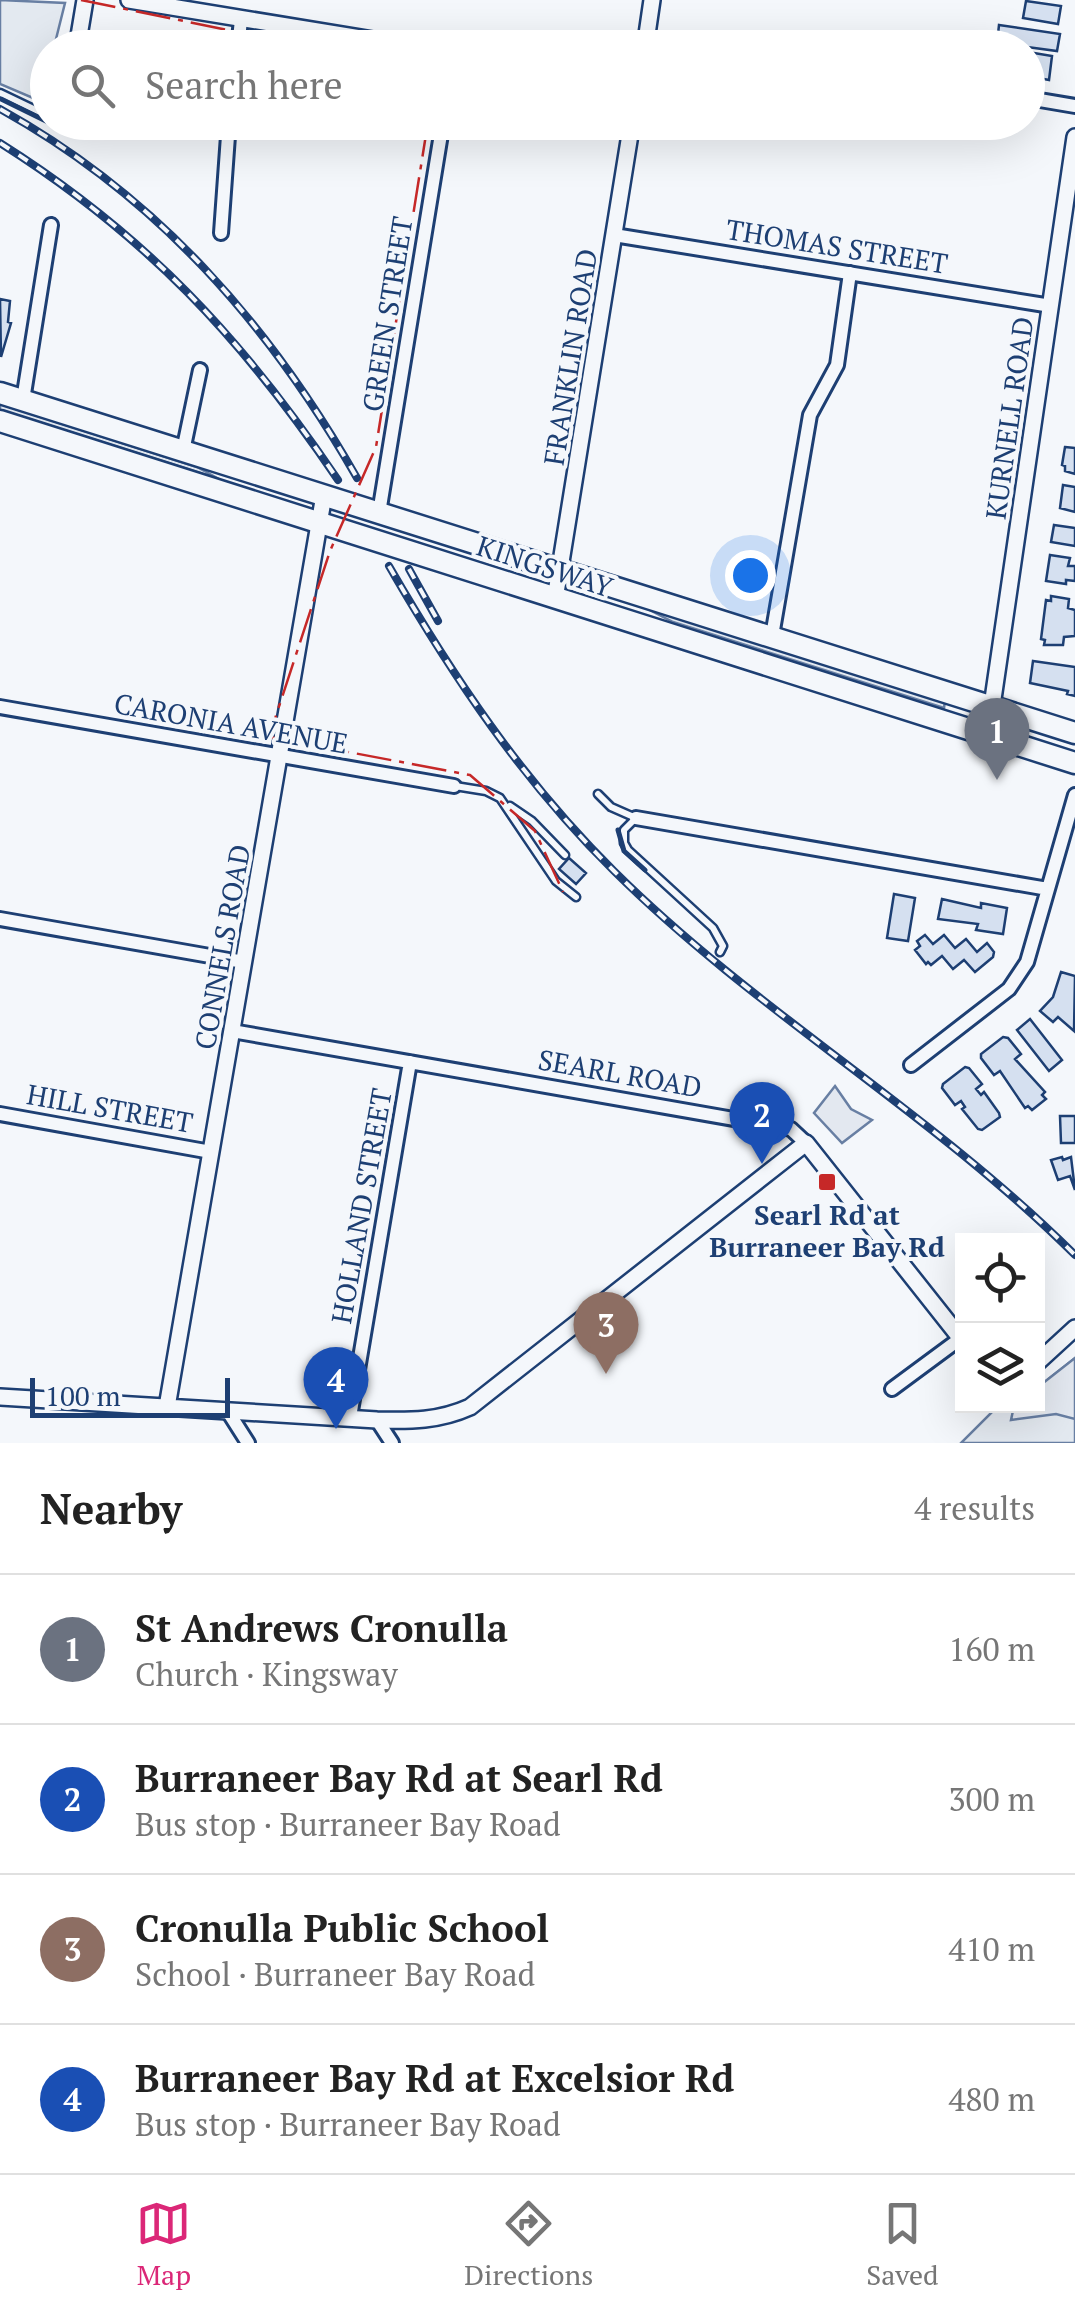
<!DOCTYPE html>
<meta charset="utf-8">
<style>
:root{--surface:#fff;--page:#f2f2f2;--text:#222;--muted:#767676;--line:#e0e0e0;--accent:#db2777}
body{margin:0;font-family:"PT Serif",serif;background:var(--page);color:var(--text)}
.controls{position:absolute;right:30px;bottom:30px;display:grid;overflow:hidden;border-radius:0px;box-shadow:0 10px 40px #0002}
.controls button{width:90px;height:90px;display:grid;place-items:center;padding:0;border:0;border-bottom:2px solid var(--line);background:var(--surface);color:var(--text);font:50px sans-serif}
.scale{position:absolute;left:30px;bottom:25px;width:200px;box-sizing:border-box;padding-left:10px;border:5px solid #1d3f73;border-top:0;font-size:28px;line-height:35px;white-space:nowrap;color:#1d3f73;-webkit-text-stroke:8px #f4f7fb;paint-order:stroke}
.you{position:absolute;left:750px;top:575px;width:35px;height:35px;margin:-25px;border:8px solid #fff;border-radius:50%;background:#1a73e8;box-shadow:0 0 0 15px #1a73e833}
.badge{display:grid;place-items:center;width:65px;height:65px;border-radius:50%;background:var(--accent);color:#fff;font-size:32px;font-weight:700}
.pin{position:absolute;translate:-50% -82px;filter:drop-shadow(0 2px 5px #0008)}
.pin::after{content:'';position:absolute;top:52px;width:35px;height:30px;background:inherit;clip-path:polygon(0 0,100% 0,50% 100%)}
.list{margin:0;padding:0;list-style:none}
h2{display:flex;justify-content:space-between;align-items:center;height:130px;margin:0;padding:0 40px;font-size:42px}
h2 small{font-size:32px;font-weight:400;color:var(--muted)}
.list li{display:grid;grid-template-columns:65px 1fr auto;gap:30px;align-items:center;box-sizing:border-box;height:150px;padding:0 40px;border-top:2px solid var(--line)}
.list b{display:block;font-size:38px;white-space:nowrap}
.list p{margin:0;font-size:32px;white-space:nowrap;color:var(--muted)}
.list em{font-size:32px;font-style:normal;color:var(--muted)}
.icon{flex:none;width:55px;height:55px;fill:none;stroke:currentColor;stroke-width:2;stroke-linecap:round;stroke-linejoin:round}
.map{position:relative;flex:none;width:1075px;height:1443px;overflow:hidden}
.search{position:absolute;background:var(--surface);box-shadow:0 10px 40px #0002;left:30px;right:30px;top:30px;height:110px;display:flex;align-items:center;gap:25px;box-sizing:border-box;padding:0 35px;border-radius:55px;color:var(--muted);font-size:38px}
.sheet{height:730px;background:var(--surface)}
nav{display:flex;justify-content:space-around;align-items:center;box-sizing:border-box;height:140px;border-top:2px solid var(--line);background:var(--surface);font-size:28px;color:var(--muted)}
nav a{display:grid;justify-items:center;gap:5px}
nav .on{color:var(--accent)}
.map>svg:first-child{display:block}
.green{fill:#e3e9f0;stroke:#687fa3;stroke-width:2.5}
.parking{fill:#e3e8f0;stroke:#687fa3;stroke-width:2.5}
.building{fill:#d5e0f0;stroke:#1d3f73;stroke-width:2.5}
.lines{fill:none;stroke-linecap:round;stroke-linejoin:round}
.service-casing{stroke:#1d3f73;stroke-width:11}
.minor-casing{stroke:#1d3f73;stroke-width:18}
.tertiary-casing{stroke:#1d3f73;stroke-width:20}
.primary-casing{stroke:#1d3f73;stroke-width:25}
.service{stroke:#f4f7fb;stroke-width:6}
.minor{stroke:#f4f7fb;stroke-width:12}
.tertiary{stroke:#f4f7fb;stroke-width:15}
.primary{stroke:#f4f7fb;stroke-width:20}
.rail-casing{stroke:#1d3f73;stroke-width:8}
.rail{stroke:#f4f7fb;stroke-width:4;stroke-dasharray:11;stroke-linecap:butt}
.wall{stroke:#1d3f73;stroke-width:5}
.power{stroke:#c62828;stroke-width:2.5;stroke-dasharray:35 8 5 8;stroke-linecap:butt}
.poi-dot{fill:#c62828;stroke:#f4f7fb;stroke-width:4}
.labels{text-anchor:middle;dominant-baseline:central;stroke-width:8;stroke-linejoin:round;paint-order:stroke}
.street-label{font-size:28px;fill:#1d3f73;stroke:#f4f7fb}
.poi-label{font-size:28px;font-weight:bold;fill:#1d3f73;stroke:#f4f7fb}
</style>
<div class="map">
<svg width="1075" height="1443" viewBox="0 0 1075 1443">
<rect width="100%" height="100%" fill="#f4f7fb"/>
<path class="green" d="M0 0 65 3 54 47 48 48 47 72 40 101 0 84Z
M0 404 197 467 219 479 0 410Z
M640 605 945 701 944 708 673 622Z
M1075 1358V1443H961L998 1406H1038V1387Z"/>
<path class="parking" d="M835 1086 851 1109 872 1120 842 1143 814 1113Z
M1075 1358V1419L1056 1414 1011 1420 1014 1406H1038V1387Z"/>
<path class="building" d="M1026 1 1061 6 1058 24 1023 18Z
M999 25 1060 34 1057 51 997 43Z
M1028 52 1052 56 1049 80 1028 76Z
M0 299 10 301 8 322 11 323 1 357Z
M1065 447 1075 448V474L1065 471V466L1062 465Z
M1063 485 1075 487V512L1060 508Z
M1054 525 1075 528V546L1051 542Z
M1050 555 1070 558 1068 566H1075V581L1066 580V584L1046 581Z
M1051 596 1069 599 1068 608 1075 610V636L1064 637 1063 645H1044L1045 640 1041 639 1046 600 1051 601Z
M1033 661 1075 667V696L1067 694 1068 691 1030 683Z
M569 858 586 873 576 884 559 869Z
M894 894 915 898 908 941 887 938Z
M942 899 981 908V903L1007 908 1003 934 976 930 978 924 938 919Z
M925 935 933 944 944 935 955 948 966 939 977 952 987 943 994 952 993 957 975 972 964 960 953 969 942 956 931 965 928 962 926 964 915 950 920 946 917 941Z
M1061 972 1075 976 1074 1031 1058 1017 1053 1022 1040 1011 1053 997Z
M1030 1019 1062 1060 1049 1071 1017 1030Z
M1003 1037 1008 1038 1021 1054 1015 1059 1045 1092 1042 1095 1046 1099 1032 1110 1028 1106 1025 1108 1000 1071 994 1075 981 1058V1054Z
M965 1067 969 1068 982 1084 976 1089 981 1095 984 1092 999 1113 1000 1117 982 1130 978 1129 962 1109 965 1107 961 1101 955 1105 942 1088 943 1084Z
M1060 1116H1075V1143H1061Z
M1062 1157 1063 1160 1071 1157 1075 1190 1070 1176 1058 1180 1051 1160Z"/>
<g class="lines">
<g class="service-casing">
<path id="service" d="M0 93 48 116
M455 786 486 791 500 798 556 881 576 897
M598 794 611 807 636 818 624 830V843L628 850 713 928 723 946 720 952
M510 806 532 821 565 855"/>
</g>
<g class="minor-casing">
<path id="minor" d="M697 45 710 48
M238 48 241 20
M1028 98 1075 106
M221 233 229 122
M614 235 1051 306
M23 400 51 225
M183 451 200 370
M379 513 443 122
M772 636 810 415 837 365 850 273
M0 707 454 786
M636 818 1048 889
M0 919 244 962
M232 1031 791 1129 806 1143
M911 1065 1009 989 1027 962 1075 795
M0 1114 211 1152
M892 1389 961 1338
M227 1410 248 1443
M350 1417 410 1062
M377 1420 392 1443"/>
</g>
<g class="tertiary-casing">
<path id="tertiary" d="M129 0 422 48
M77 48 85 0
M645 48 652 0
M555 599 632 122
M992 706 1075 137
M1038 1362 1075 1328
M0 1397 377 1420C411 1421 439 1421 470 1407L806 1143 962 1340
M167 1407 324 495"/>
</g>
<g class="primary-casing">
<path id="primary" d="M0 393 1075 733
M0 421 1075 763"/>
</g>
<use href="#service" class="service"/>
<use href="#minor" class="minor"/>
<use href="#tertiary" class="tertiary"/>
<use href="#primary" class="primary"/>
<g class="rail-casing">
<path id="rail" d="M0 109C157 196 269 324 357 478
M0 143C146 235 242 338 338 480
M389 566C453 677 523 781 614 871 756 1012 934 1114 1075 1255
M409 569 438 621"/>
</g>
<use href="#rail" class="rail"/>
<path class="wall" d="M1 99 48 122
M48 122 56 126 64 125
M618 830 624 851 645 870"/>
<path class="power" d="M81 0 316 48
M428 122 376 447 330 551 269 737 470 775 535 831 563 892"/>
</g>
<rect class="poi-dot" x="817" y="1172" width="20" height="20" rx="5"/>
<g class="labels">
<g class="street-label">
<text transform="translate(837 246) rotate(9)">THOMAS STREET</text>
<text transform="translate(387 314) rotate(-81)">GREEN STREET</text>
<text transform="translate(570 357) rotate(-81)">FRANKLIN ROAD</text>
<text transform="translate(1009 418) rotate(-82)">KURNELL ROAD</text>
<text transform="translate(545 566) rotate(18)">KINGSWAY</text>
<text transform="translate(231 723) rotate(10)">CARONIA AVENUE</text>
<text transform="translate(222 947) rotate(-80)">CONNELS ROAD</text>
<text transform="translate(620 1073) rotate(10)">SEARL ROAD</text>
<text transform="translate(110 1108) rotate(10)">HILL STREET</text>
<text transform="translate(361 1206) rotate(-80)">HOLLAND STREET</text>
</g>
<g class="poi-label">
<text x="827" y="1214">Searl Rd at<tspan x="827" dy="32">Burraneer Bay Rd</tspan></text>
</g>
</g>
</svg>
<div class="controls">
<button><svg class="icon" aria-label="locate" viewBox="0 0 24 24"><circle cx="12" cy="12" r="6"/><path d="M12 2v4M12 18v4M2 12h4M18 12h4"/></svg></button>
<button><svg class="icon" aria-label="layers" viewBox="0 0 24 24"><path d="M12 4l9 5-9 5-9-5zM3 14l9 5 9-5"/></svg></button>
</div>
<div class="scale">100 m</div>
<div class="you"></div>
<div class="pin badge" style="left:997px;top:780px;background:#6b7280">1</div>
<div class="pin badge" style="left:762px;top:1164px;background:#1a4fb4">2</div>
<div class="pin badge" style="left:606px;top:1374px;background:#8d6e63">3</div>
<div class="pin badge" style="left:336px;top:1429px;background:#1a4fb4">4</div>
<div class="search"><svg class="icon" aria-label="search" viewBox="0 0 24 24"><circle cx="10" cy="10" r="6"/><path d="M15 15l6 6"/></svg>Search here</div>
</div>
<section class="sheet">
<h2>Nearby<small>4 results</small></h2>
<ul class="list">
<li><span class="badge" style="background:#6b7280">1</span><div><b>St Andrews Cronulla</b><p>Church · Kingsway</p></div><em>160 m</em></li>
<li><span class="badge" style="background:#1a4fb4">2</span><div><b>Burraneer Bay Rd at Searl Rd</b><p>Bus stop · Burraneer Bay Road</p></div><em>300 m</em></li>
<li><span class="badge" style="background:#8d6e63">3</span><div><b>Cronulla Public School</b><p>School · Burraneer Bay Road</p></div><em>410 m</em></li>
<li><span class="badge" style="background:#1a4fb4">4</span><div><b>Burraneer Bay Rd at Excelsior Rd</b><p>Bus stop · Burraneer Bay Road</p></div><em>480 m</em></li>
</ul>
</section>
<nav>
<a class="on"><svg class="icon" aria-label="map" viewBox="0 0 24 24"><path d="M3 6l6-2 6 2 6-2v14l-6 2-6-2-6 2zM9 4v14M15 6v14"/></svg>Map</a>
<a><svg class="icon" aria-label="directions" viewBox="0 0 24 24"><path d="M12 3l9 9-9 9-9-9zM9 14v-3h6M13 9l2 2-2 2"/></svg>Directions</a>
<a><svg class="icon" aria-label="saved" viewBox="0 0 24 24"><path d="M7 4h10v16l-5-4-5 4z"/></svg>Saved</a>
</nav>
